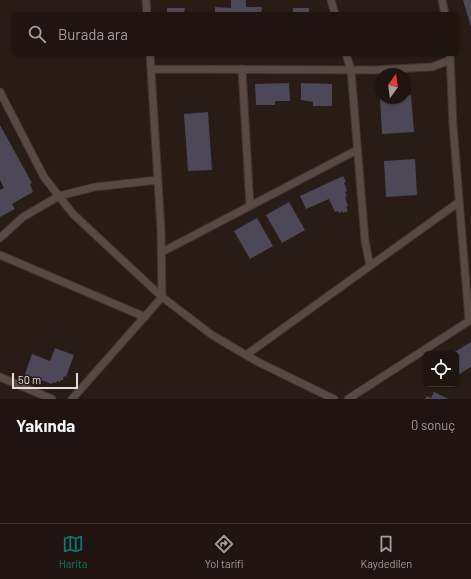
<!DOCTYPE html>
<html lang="tr">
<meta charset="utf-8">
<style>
:root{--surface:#1f1410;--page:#2c211e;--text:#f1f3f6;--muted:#a19e9f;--line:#3c3330;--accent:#0f766e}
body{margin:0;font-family:Barlow,sans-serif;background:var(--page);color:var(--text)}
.controls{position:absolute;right:12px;bottom:12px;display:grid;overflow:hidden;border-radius:6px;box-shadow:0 1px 3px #0004}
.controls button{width:36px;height:36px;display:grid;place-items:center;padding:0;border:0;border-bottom:1px solid var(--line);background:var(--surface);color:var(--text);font:20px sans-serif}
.compass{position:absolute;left:375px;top:68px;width:36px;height:36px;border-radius:50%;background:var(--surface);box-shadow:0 1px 3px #0004;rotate:14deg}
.scale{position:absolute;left:12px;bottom:10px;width:66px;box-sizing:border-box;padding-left:4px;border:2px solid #e6dcd8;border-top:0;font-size:11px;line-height:14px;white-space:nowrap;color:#e6dcd8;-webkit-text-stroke:3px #291b15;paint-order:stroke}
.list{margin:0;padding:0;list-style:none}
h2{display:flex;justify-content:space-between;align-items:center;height:52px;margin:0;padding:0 16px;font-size:17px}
h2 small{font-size:13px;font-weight:400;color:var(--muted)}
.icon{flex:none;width:22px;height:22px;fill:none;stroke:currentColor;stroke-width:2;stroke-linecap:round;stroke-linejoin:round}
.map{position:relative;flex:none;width:471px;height:399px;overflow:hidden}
.search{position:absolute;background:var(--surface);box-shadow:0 1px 3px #0004;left:12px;right:12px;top:12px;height:44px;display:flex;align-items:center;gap:10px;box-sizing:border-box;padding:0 14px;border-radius:6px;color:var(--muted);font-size:15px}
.sheet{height:124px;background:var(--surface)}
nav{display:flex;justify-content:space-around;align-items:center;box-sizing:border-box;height:56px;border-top:1px solid var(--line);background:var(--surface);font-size:11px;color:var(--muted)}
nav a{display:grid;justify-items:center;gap:2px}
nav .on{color:var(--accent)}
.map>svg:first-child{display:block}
.building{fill:#4c4857}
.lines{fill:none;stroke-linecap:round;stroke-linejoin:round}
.minor-casing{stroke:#403532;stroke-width:9}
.minor{stroke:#594942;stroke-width:7}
</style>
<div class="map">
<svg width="471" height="399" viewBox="0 0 471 399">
<rect width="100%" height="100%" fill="#291b15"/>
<path class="building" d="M231 0H246V7H262L261 14H215V7L231 8Z
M463 0H471V27Z
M167 8H185L184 14H167Z
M293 8H309V14H293Z
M289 83 290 101H275V105H256L255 84Z
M301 83 332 84V106H313V102L301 100Z
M411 95 414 132 382 134 380 98H405V96Z
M208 112 212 170 188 171 184 114Z
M0 125 32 183 30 184 33 192 12 204 15 209 0 217V190L4 188 0 180Z
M415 159 417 195 386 197 384 161Z
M343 176 346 182 344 183 347 191 345 192 347 196 345 197 348 206 346 207 348 211 343 213V211L339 213 338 211 335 212 329 199 306 209 300 196Z
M289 202 305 230 282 243 266 215Z
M257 218 273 246 250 259 234 231Z
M471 342V367L456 376V354H451Z
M55 348 74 355 66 377 64 376 63 380H61L60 382 57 381 56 383 53 382 52 384 25 374 32 354 50 361Z
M434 392 449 399H425L427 396 431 398Z"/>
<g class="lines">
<g class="minor-casing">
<path id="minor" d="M146 0 147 14
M331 0 335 14
M442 0 445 14
M346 54 351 70 365 241 370 266
M151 69 375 70 432 67 450 60
M242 69 250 206
M0 92 44 177 73 214 162 297 212 335 258 362 334 399
M0 238 23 217 59 196 95 187 158 180
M162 252 357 150
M0 255 145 317
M246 355 459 202
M0 377 52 399
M72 399 162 297 161 230 150 54
M348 399 469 321 453 125 450 54"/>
</g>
<use href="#minor" class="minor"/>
</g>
</svg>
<div class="controls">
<button><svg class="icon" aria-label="locate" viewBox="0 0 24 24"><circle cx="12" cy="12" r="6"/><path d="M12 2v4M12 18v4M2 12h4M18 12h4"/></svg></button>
</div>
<svg class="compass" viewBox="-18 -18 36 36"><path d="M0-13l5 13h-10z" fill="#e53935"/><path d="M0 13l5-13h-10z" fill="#a19e9f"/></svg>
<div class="scale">50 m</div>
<div class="search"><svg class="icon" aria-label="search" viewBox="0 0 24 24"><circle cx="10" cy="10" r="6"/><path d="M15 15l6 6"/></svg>Burada ara</div>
</div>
<section class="sheet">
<h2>Yakında<small>0 sonuç</small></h2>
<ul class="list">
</ul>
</section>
<nav>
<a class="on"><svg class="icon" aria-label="map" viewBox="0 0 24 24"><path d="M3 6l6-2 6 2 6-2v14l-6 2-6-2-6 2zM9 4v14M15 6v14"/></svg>Harita</a>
<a><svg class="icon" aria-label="directions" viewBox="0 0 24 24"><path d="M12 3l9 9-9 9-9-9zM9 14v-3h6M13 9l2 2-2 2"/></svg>Yol tarifi</a>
<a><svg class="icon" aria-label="saved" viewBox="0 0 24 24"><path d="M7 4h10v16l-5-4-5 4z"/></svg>Kaydedilen</a>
</nav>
